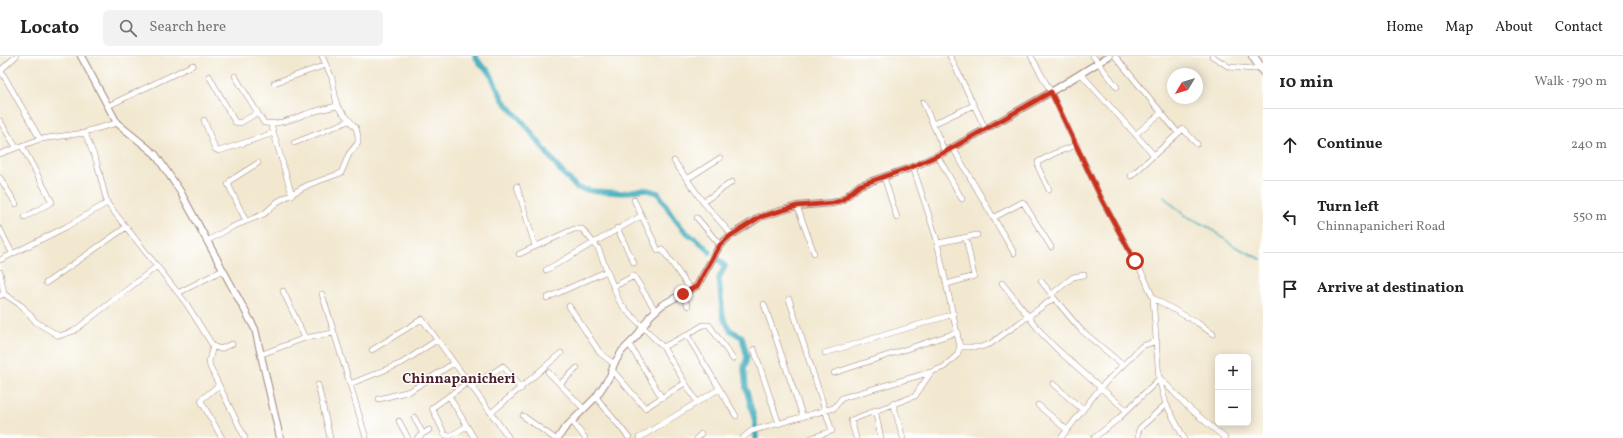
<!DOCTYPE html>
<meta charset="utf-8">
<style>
:root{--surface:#fff;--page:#f2f2f2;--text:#222;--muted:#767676;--line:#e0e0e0}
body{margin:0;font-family:Vollkorn,serif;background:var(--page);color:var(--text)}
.controls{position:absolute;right:12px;bottom:12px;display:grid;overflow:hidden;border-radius:6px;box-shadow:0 2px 10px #0003}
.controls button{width:36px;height:36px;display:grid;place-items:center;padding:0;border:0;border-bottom:1px solid var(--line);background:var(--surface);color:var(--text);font:20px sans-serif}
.compass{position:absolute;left:1167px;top:12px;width:36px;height:36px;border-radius:50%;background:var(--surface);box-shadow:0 2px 10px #0003;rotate:232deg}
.stop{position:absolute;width:12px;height:12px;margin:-9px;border:3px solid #c8321e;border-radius:50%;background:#fff}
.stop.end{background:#c8321e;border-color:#fff;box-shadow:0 1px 4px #0008}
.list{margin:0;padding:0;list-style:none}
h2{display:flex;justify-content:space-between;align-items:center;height:52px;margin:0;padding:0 16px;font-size:17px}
h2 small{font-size:13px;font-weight:400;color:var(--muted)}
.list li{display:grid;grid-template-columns:26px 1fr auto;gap:12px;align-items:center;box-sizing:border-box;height:72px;padding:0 16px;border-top:1px solid var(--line)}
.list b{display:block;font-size:15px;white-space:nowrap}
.list p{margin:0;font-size:13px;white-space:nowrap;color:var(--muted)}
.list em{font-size:13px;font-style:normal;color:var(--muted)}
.icon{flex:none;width:22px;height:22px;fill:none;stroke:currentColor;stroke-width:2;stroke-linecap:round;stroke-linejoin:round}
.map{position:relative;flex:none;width:1263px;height:382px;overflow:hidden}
header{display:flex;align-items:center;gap:24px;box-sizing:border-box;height:56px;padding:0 20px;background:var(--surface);border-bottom:1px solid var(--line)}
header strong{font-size:19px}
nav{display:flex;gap:22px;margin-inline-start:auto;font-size:14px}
.search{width:280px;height:36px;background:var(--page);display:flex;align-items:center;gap:10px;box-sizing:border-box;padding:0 14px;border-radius:6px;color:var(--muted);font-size:15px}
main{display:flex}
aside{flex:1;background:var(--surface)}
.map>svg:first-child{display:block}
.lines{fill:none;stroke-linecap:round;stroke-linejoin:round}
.stream{stroke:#3dabbb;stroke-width:1.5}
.canal{stroke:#3dabbb;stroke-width:5.5}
.minor-casing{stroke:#9e847e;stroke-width:6}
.tertiary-casing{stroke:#9e847e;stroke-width:8}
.primary-casing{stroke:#9e847e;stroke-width:10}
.minor{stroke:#fff;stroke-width:5}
.tertiary{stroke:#fff;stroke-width:6}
.primary{stroke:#fff;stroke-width:8}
.route{stroke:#c8321e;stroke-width:5}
.labels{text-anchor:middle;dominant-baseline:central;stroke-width:3;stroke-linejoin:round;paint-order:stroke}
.quarter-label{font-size:14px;font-weight:bold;fill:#4a1f2b;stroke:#fff}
</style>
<header>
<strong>Locato</strong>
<div class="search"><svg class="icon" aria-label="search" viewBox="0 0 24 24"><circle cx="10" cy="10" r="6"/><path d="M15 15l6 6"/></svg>Search here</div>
<nav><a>Home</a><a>Map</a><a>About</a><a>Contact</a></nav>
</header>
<main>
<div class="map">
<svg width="1263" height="382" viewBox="0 0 1263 382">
<rect width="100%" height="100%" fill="#fff"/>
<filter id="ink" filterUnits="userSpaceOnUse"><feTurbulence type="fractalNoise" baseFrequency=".025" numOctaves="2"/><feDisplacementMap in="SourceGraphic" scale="8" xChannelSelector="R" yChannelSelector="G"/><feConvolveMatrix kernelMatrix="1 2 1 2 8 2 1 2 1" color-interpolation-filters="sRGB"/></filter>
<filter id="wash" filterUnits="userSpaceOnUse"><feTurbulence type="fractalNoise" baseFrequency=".012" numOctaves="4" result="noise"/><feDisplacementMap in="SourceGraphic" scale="16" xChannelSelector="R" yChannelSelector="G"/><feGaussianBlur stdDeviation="0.9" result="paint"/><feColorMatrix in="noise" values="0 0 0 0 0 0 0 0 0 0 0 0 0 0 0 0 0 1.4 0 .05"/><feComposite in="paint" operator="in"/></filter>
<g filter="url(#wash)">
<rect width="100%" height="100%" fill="#f2e8d0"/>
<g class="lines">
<path class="stream" d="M1164 141 1184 159 1208 171 1234 190 1263 204"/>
<path class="canal" d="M475 0 482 10 489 15 503 44 523 66 560 114 577 132 593 135 623 137 644 133 658 137C667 150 674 165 686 176 694 183 702 186 710 196
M718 203 725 210 719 222 723 261 730 274 742 281 747 301 744 312 746 332 755 366 756 382"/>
</g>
</g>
<g filter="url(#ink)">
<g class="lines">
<g class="minor-casing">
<path id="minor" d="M950 0 986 74
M1031 0 1051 36 1102 144 1145 223 1153 242 1159 323 1166 348 1184 382
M1093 0 1117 31
M1115 0 1178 77
M1212 0 1229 11 1254 13 1259 9
M0 13 40 83
M1 14 16 0
M1081 18 1154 99
M209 20 235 66 240 67 257 57
M235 20 264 67C280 69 292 63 306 58 316 55 327 52 337 50
M274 27 326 9
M923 46 945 96
M108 50 193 9
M204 64 215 93 219 95 274 77
M0 65 16 91
M117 67 88 75 85 77 97 107 107 147 186 247 213 290 220 293 232 288
M271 68 292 139
M933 68 974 49
M1136 78 1161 57
M294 87 349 65
M22 90 52 146 25 161
M953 92 1014 197
M0 98 40 83 85 77
M937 99 962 143
M674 105 703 146 732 179
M1131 120 1183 73 1197 88
M884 121 897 162
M0 122 16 148
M687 123 720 102
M517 130 535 190
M1049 134 1038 111V106L1055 97 1077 89
M634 144 658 194
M703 146 732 126
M797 150 814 197
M697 162 720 189
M993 162 1023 146 1051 191
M246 165 228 128 231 124 258 107
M617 172 634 207
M0 173 12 197
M207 185 232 171 264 158 277 146 308 129 341 117 349 98 358 87V80L356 72 337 50 332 22 322 0
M938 187 977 179
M662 193 691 234
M519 198 574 173H582L598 192 619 245 626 254 663 291 697 346
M0 204 66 171 107 147
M546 214 641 160
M0 216 4 238 0 240
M1041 225 1053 240
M46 227 125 172
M1002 227 1043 279 1060 296 1126 354
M947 228 974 220 966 182
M613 231 634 220 655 254
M283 235 305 282
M178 237 223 214
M4 238 22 250 36 266 59 280 74 275 156 211
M322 238 350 328 402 307 437 284
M1052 238 1073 221 1084 219
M682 239 688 250
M547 242 607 215
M1153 242 1198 267 1213 278
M789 243 832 375 811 382
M764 248 803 361
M569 250 600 297 614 308
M687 279 703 269H709L733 303
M629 288 662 342
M213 290 209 305 210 311 245 382
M663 291 687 279 736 360
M960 291H981L990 288 1054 242 1081 274 1123 309
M754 293 779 368
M372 294 422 263 491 357
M825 297 954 258
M262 298 305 282 333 277
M612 314 645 352 685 327
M548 316 584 353
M834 317 958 276
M1159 321 1188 351 1225 382
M468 326 449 340 474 382
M350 328 366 382
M560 328 577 312
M1053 328 1083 354
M219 329 202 343 201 345 222 382
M318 329 330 382
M471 331 503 310 521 333
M449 340 432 352 445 379 450 380 467 370
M596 341 629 382
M379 343 410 335 454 307
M893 347 903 382
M1038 349 1067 374
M875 354 881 382
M523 360 554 382
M414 361 423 378
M399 365 408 382
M572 365 585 382
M417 382 429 374
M509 382 491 357 561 297
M639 382 719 333
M697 382 701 378
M743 382 751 375 834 352 842 342 931 316
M856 382 851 364 915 340 931 316 944 311 957 299 960 291 936 181 913 111
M1061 382 1100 332 1142 290 1157 285
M1094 382 1118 363 1159 323
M1138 382V376L1140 372 1166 348"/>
</g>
<g class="tertiary-casing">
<path id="tertiary" d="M81 0 117 67 155 98 180 135 255 273 280 382
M558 382 564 373 596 341 610 320 614 308 622 295 637 280 650 260 662 249 697 230 720 189 730 180 760 161 797 150 833 147 842 144 860 129 913 111 945 96 1051 36 1109 0"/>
</g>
<g class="primary-casing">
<path id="primary" d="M1253 0 1263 15"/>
</g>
<use href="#minor" class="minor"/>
<use href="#tertiary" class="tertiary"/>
<use href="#primary" class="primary"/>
</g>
</g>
<g class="lines" filter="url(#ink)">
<path class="route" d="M683 238 697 230 720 189 730 180 760 161 797 150 833 147 842 144 860 129 912 111 945 96 1051 36 1102 144 1135 205"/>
</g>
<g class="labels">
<g class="quarter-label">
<text x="459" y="323">Chinnapanicheri</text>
</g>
</g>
</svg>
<div class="controls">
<button>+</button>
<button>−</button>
</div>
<svg class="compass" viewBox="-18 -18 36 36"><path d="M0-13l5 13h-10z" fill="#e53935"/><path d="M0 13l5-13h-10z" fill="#767676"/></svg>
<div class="stop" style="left:1135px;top:205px"></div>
<div class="stop end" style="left:683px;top:238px"></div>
</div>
<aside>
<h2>10 min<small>Walk · 790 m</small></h2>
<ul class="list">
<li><svg class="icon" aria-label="ahead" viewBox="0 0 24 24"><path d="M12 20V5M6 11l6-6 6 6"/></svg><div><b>Continue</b></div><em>240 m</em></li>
<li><svg class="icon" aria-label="left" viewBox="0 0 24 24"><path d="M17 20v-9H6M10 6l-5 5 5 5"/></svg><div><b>Turn left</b><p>Chinnapanicheri Road</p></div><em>550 m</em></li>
<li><svg class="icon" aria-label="arrive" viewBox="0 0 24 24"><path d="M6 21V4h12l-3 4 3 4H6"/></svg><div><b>Arrive at destination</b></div></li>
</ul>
</aside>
</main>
